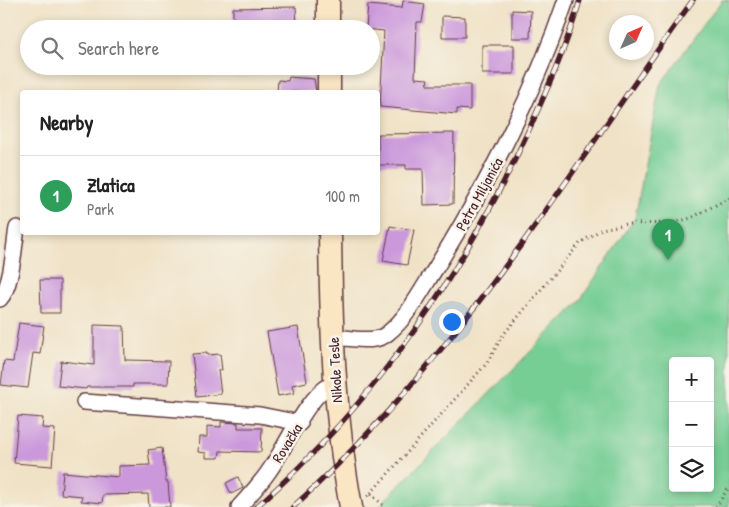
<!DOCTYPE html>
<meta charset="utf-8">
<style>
:root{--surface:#fff;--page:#f2f2f2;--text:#222;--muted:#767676;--line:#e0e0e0;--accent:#b45309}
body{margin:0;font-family:"Patrick Hand",sans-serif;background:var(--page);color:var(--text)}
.controls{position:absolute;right:15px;bottom:15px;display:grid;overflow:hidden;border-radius:5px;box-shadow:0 2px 8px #0003}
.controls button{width:45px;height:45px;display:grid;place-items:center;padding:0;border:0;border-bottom:1px solid var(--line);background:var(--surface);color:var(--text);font:25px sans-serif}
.compass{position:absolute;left:609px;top:15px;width:45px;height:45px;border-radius:50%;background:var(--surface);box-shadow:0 2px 8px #0003;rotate:45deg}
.you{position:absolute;left:451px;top:321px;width:18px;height:18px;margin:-12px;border:4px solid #fff;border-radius:50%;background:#1a73e8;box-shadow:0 0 0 8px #1a73e833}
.badge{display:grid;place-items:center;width:32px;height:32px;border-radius:50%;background:var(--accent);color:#fff;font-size:16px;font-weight:700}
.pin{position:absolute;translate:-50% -41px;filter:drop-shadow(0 1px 2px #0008)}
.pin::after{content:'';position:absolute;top:26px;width:18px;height:15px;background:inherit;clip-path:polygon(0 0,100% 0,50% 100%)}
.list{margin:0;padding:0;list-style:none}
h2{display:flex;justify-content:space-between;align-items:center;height:65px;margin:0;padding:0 20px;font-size:21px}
h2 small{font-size:16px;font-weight:400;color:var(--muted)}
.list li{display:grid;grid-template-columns:32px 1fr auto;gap:15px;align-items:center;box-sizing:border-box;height:80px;padding:0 20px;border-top:1px solid var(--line)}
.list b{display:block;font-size:19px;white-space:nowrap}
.list p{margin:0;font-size:16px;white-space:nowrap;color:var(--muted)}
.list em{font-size:16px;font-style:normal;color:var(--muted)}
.icon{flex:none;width:28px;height:28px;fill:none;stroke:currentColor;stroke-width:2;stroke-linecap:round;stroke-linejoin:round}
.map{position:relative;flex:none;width:729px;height:507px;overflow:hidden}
.search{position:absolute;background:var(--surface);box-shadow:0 2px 8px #0003;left:20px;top:20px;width:360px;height:55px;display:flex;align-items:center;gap:12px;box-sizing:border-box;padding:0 18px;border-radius:28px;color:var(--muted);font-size:19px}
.panel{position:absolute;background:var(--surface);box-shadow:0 2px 8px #0003;left:20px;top:90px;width:360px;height:145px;border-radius:5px}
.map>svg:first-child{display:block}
.green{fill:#76ce94;stroke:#607660;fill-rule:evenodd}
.building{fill:#cb99db}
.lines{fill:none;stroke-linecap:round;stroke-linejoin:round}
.street-casing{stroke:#633c42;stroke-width:18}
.secondary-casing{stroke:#633c42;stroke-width:25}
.path{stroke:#633c42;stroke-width:3;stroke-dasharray:1 4;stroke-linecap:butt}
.street{stroke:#fff;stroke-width:15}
.secondary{stroke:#fbe6c4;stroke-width:22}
.rail-casing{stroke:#4a1f2b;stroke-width:5.5}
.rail{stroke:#f7f3e8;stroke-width:4;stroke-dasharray:11;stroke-linecap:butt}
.labels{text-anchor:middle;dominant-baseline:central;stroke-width:5;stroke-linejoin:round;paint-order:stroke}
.street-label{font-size:15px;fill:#4a1f2b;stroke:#f7f3e8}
</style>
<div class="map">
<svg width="729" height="507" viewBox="0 0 729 507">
<rect width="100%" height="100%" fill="#f7f3e8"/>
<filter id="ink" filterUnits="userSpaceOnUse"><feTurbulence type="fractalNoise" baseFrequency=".02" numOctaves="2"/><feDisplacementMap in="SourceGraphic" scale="10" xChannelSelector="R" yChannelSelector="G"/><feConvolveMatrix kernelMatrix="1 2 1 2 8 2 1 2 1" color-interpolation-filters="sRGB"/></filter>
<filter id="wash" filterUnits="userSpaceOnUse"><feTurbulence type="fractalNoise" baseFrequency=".0096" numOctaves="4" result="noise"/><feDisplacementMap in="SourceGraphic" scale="20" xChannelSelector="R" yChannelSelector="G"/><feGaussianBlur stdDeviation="1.12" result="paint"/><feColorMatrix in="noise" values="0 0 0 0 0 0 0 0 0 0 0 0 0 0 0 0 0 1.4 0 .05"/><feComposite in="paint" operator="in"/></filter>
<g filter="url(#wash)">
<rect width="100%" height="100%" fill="#f0e2c6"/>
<path class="green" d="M722 0H729V507H382L381 504 579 302 635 218 660 85ZM673 361H710V488H673Z"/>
<g id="blocks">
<path class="building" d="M403 1 425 4 422 22H417L415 78 428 79 427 85H470V110L457 109V114L380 107 384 31 366 29 368 5 402 8Z
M296 7 297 29H233V8Z
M512 10 531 11 530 38H512Z
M442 16 465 17V37H442Z
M482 45H514V74H482Z
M289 77 314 79 316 92H277L278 80 288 81Z
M454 133 453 204 424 205 423 169H406V165H378V134Z
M390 226 414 230 407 265 383 261Z
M40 280H60V313H41Z
M19 323 44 326 40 354 33 353 28 388 1 385 4 361 13 362Z
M94 325 124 326 125 360 169 361 168 384H133V387H87L86 389 58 386 61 361 94 365Z
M298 327 307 382 292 385 294 393 278 396 267 332Z
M207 353V355L220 354 222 370H218L221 394 197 397 192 354Z
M18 416 43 418 42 428 55 429 52 466 14 463Z
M221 422 238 423V428H262L261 452 220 451 219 458H206V453L198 452 199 437H207V426L221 427Z
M162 448 166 482H168L170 507H149L148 494 103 495 102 503 81 501 82 496 61 494 63 472 119 477V466L150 465 148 450Z
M238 477 243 488 231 494 226 483Z"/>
</g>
</g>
<g filter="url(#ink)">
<use href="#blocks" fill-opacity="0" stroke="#633c42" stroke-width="1"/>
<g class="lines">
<g class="street-casing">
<path id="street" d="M0 299C12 286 14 246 17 228
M344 338C358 339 377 343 388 333 409 316 422 289 437 266 489 181 534 94 566 0
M84 402 260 415 300 423
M239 507C250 495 262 482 271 468 285 448 312 387 335 384"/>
</g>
<g class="secondary-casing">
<path id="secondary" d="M328 0V29
M329 66V92
M330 232C331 325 334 416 351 507"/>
</g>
<path class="path" d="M371 494 385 507
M367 496 371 493 487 363 503 335 580 243 602 229 626 224 673 223 691 218 729 198
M716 507 729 487"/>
<use href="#street" class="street"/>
<use href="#secondary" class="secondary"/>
<g class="rail-casing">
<path id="rail" d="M256 507C376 403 467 267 532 123 550 83 568 42 580 0
M293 507C454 362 568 175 693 0"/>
</g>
<use href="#rail" class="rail"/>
</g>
</g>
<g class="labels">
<g class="street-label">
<text transform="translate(479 194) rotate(-61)">Petra Miljanića</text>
<text transform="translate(335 370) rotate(-93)">Nikole Tesle</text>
<text transform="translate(287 443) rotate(-58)">Rovačka</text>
</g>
</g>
</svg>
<div class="controls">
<button>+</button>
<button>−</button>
<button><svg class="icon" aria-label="layers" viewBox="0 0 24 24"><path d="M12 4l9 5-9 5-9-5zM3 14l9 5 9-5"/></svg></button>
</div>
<svg class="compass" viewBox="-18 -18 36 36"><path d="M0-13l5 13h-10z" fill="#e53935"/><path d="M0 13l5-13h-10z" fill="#767676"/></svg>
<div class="you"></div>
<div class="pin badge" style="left:668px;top:260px;background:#2e9e5b">1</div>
<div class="search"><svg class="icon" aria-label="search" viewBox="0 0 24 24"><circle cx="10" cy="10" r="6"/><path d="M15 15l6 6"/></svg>Search here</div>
<section class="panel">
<h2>Nearby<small></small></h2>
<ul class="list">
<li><span class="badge" style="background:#2e9e5b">1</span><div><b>Zlatica</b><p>Park</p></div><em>100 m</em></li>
</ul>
</section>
</div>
